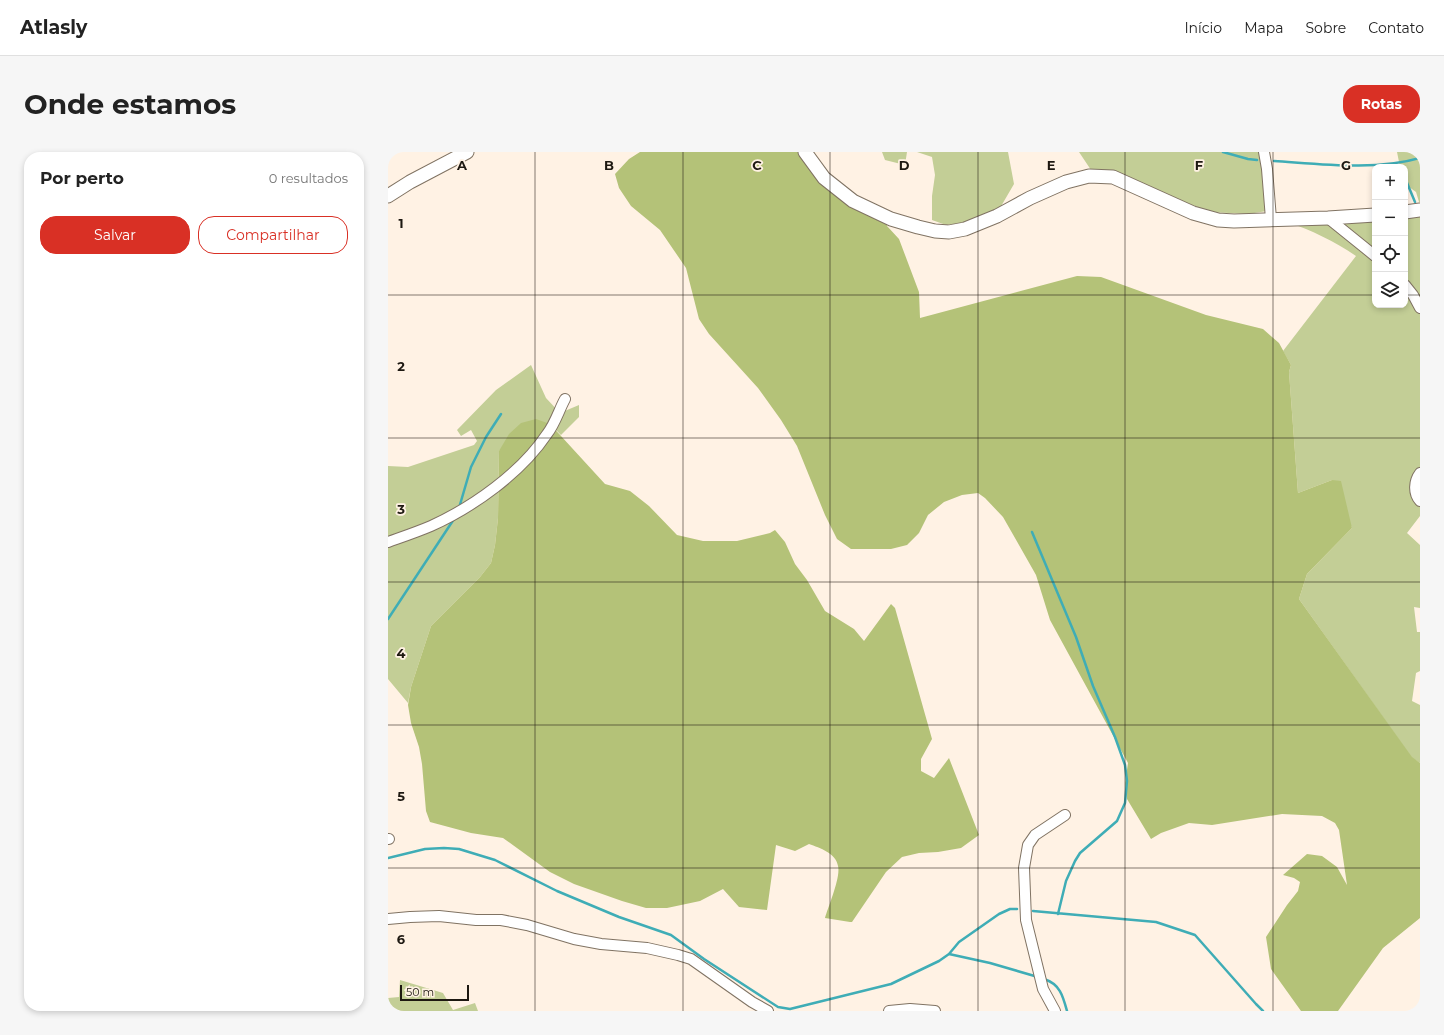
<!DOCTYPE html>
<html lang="pt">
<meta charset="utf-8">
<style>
:root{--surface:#fff;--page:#f6f6f6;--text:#222;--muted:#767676;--line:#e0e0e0;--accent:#d93025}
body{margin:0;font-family:Montserrat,sans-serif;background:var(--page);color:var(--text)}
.controls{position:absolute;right:12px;top:12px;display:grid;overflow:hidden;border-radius:8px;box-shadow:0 2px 6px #0003}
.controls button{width:36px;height:36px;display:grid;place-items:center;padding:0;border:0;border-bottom:1px solid var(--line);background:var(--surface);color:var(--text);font:20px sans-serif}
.scale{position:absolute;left:12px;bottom:10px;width:69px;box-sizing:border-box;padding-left:4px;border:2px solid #1d1811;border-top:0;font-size:11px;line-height:14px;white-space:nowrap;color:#1d1811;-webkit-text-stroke:3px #fff2e4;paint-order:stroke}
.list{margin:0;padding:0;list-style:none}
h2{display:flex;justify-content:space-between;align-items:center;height:52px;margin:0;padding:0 16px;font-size:17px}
h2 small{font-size:13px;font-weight:400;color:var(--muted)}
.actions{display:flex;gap:8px;padding:12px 16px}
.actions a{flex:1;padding:9px 0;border:1px solid var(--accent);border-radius:16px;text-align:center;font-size:14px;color:var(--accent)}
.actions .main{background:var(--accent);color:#fff}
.icon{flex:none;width:22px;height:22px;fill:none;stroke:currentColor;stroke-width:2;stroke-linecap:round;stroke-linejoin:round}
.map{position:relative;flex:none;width:1032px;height:859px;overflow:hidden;border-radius:16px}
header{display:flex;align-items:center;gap:24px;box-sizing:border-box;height:56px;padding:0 20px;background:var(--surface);border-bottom:1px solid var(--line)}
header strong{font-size:19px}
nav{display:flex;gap:22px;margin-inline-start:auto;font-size:14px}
.intro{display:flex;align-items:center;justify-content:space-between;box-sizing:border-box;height:96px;padding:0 24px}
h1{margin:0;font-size:28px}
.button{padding:10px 18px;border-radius:16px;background:var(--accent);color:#fff;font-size:14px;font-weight:700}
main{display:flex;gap:24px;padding:0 24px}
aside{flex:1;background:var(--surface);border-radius:16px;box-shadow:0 2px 6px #0003}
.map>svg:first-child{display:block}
.green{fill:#c3ce96}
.forest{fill:#b4c278}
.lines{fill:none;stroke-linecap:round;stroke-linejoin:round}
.stream{stroke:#3fadb6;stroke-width:2.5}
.minor-casing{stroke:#807363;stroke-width:12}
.major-casing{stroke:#807363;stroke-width:15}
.minor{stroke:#fff;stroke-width:10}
.major{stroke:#fff;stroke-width:13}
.grid{fill:none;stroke:#1d1811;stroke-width:1;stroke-opacity:0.55}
.grid-label{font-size:13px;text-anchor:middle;font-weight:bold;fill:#1d1811;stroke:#fff2e4;stroke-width:3.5;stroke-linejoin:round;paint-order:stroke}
</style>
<header>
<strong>Atlasly</strong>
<nav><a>Início</a><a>Mapa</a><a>Sobre</a><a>Contato</a></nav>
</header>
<div class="intro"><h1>Onde estamos</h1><a class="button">Rotas</a></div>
<main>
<aside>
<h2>Por perto<small>0 resultados</small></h2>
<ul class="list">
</ul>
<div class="actions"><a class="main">Salvar</a><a>Compartilhar</a></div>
</aside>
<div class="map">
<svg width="1032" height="859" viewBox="0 0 1032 859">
<rect width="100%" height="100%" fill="#fff2e4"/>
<path class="green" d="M494 0H519L517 13 497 8Z
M529 0H620L626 32 612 56 591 65 575 71 558 73 544 68V44L547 23 544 5Z
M691 0H874L879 59 860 62 822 60 779 43 703 18Z
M1009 0H1032V50H1031L1028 40 1017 32V15H1012Z
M1032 62V364L1019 381 1032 393V456L1026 455 1029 480H1032V519L1028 521 1024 549 1032 553V611L1024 606 911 447 919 422 964 376 944 328 910 341 901 220 903 213 895 199 968 104C946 89 923 78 899 70L987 67V153H1017V64Z
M143 213 158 246 172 261 191 253V265L173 283 162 272 111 299 110 366 107 393 103 411 92 425 43 474 23 535 20 551 0 527V314L20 315 86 293 89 289 83 278 73 284 69 278 108 238Z
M12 828 55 841 65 858 87 851 90 859H0V846L11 845Z"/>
<path class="forest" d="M252 0H411L443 40 463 53 498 68 499 74 511 87 531 140 532 166 689 124 713 125 818 163 875 177 891 191 903 213 901 220 910 341 944 328 953 329 964 376 919 422 911 447 1024 605 1032 611V766L995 796 950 859H913L883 817 878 785 899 753 910 739 912 730 906 726 895 723 919 702 934 704 949 715 959 733 951 678 947 671 934 664 894 662 824 673 801 671 773 681 763 687 739 647 737 631 740 611 662 468 648 423 615 365 597 346 590 341 574 343 556 350 540 363 531 381 519 393 503 397H463L449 387 437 363 409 294 393 268 370 236 321 182 311 167 298 116 272 78 243 54 231 36 227 22 241 7Z
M148 267 162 272 217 332 242 339 261 354 289 383 315 389H349L382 381 387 378 397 390 407 412 419 428 437 459 466 477 476 489 503 452 507 456 544 587 533 607V619L546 626 561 606 591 683 573 696 550 700 531 701 514 705 498 720 464 770H462L437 766C440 755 453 725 450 714 448 701 432 696 421 692L407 699 388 693 379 758 351 755 335 737 312 749 279 756H258L234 749 186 732 162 720 115 686 83 681 42 670 38 659 34 612 31 595 23 571 20 553 23 535 43 474 92 425 103 411 107 393 110 366 111 299 121 282 133 271Z"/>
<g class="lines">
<path class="stream" d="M835 0 860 7 869 8
M0 5 7 0
M886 9C932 12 988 19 1032 6
M1017 26 1027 50
M71 356 83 315 98 285 113 262
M644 380 688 485 705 534 727 585 737 613 739 629 737 651 729 669 692 701 687 709 678 729 670 762
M0 467 66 367
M0 706 37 697 56 696 71 697 107 708 169 739 231 765 283 783 316 807 390 855 402 857 503 832 551 809 561 802 571 790 611 762 622 757H629
M645 759 768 770 807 783 868 852 875 859
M561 802 602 811 650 825
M656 827C672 832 675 844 679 859"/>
<g class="minor-casing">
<path id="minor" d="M876 0 879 17 883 67
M940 66 987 104
M1017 133 1025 143 1032 156
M1032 321C1026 329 1025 341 1032 349
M0 390C14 385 29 380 43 374 85 355 133 321 159 282 167 272 171 258 177 247
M0 687H1
M0 767 22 765 51 764 88 768H113L139 773 186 787 213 792 259 796 290 803 303 807 364 850 380 859
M501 859 522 857 547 859
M667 859 655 837 638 768 636 716 640 693 647 683 677 663"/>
</g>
<g class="major-casing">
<path id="major" d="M417 0 436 26 465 49 503 67 530 75 547 79 561 80 577 77 609 64 642 46 678 30 701 24 725 25 805 61 830 68 846 69 940 66 987 63
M0 44 22 30 79 0
M1017 60 1032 58"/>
</g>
<use href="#minor" class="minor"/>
<use href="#major" class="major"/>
</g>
<path class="grid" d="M147 0V859M295 0V859M442 0V859M590 0V859M737 0V859M885 0V859M0 143H987M1017 143H1032M0 286H1032M0 430H1032M0 573H1032M0 716H1032"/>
<g class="grid-label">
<text x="74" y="18">A</text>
<text x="221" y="18">B</text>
<text x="369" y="18">C</text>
<text x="516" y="18">D</text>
<text x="663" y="18">E</text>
<text x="811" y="18">F</text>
<text x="958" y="18">G</text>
<text x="13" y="76">1</text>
<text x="13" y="219">2</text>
<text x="13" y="362">3</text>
<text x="13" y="506">4</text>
<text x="13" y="649">5</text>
<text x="13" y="792">6</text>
</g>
</svg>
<div class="controls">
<button>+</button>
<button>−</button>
<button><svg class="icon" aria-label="locate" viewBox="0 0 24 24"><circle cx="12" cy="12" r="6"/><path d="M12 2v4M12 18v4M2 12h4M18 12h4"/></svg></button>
<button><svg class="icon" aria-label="layers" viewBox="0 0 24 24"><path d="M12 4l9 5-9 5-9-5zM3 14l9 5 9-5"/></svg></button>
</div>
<div class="scale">50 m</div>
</div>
</main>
